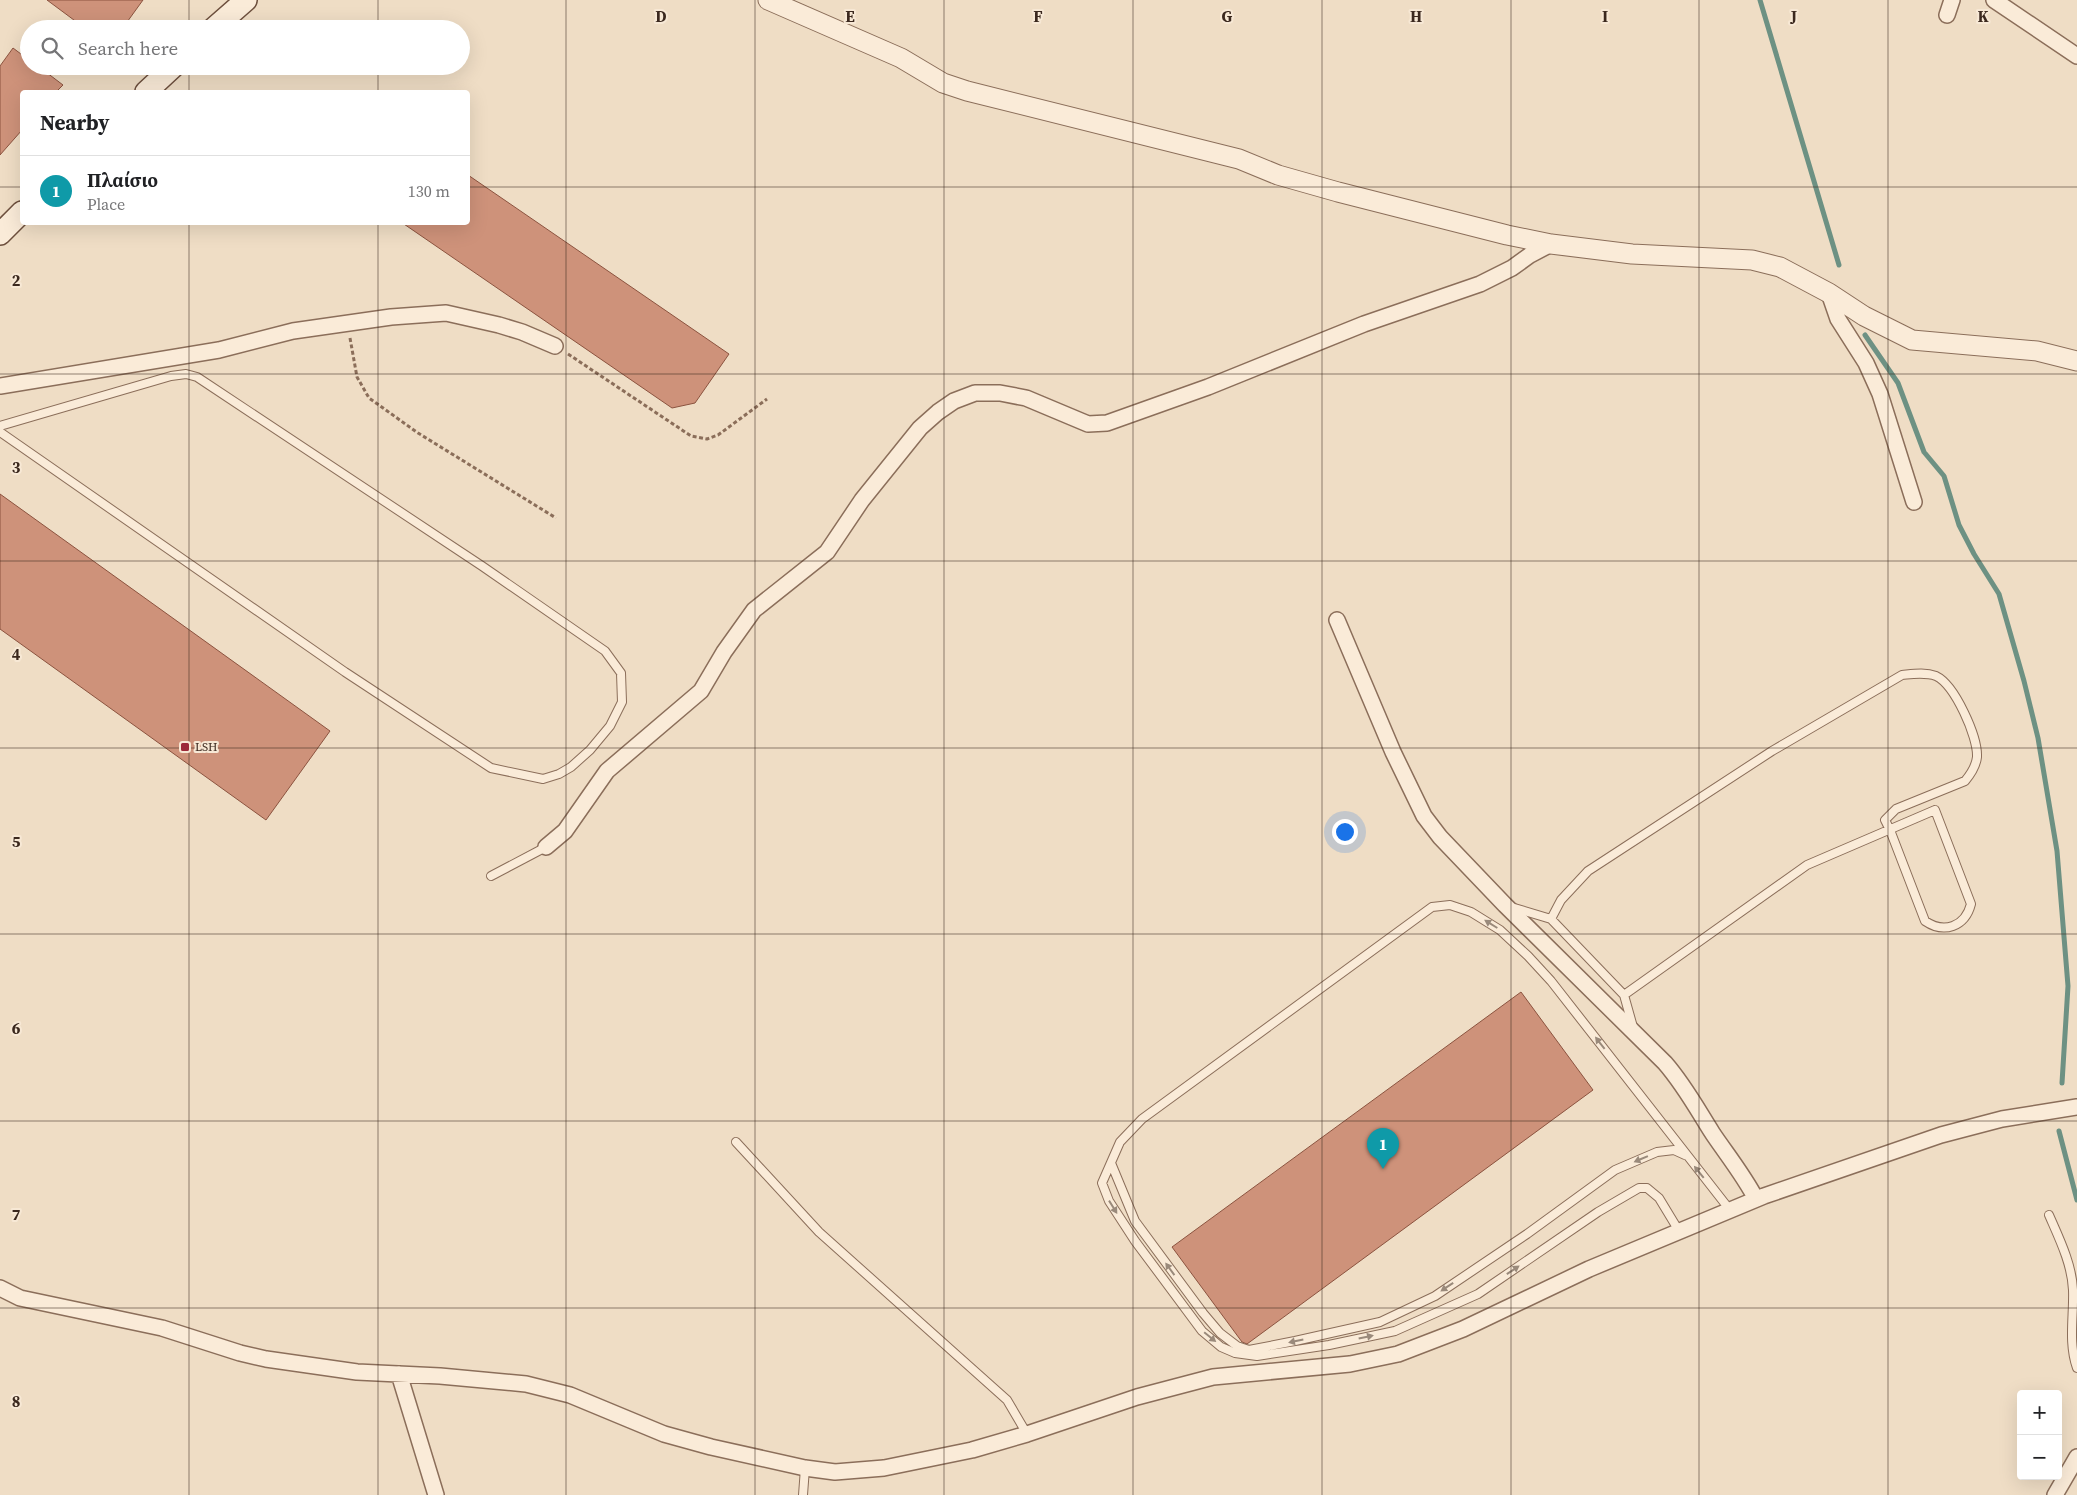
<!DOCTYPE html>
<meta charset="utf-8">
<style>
:root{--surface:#fff;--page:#f6f6f6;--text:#202124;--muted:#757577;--line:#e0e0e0;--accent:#7c3aed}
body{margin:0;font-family:"Source Serif 4",serif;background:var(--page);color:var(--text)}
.controls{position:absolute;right:15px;bottom:15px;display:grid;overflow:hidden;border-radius:5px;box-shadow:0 5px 20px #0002}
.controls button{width:45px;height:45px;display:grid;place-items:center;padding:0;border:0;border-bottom:1px solid var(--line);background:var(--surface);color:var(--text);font:25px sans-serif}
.you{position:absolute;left:1344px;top:831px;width:18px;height:18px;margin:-12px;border:4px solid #fff;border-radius:50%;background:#1a73e8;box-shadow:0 0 0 8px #1a73e833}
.badge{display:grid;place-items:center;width:32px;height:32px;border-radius:50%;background:var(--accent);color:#fff;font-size:16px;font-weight:700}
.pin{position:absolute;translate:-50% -41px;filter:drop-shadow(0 1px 2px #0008)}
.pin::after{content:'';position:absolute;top:26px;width:18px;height:15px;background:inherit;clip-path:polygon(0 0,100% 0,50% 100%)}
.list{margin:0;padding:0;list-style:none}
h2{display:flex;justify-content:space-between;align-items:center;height:65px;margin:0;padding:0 20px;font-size:21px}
h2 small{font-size:16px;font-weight:400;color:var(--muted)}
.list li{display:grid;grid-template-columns:32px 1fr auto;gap:15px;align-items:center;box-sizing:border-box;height:70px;padding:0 20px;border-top:1px solid var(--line)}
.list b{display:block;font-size:19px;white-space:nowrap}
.list p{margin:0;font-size:16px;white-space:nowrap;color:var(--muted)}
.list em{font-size:16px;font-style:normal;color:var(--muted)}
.icon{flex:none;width:28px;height:28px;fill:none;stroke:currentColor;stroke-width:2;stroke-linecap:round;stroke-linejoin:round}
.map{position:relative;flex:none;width:2077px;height:1495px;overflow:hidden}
.search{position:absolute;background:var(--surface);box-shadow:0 5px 20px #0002;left:20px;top:20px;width:450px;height:55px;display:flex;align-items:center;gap:12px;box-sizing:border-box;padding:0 18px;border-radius:28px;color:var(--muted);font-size:19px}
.panel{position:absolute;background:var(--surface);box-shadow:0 5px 20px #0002;left:20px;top:90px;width:450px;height:135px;border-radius:5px}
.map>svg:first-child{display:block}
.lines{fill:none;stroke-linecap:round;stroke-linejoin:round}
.stream{stroke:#6d9183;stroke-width:5}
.building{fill:#ce927a;stroke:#8b533f}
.service-casing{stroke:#8b6e5a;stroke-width:10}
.minor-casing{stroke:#8b6e5a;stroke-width:18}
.tertiary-casing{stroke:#8b6e5a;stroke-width:21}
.secondary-casing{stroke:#6d4f3d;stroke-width:24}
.path{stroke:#8b6e5a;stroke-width:3;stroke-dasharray:4 2.5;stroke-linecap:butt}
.service{stroke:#faebd8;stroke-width:8}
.minor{stroke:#faebd8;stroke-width:15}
.tertiary{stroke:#faebd8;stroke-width:19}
.secondary{stroke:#faebd8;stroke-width:21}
.oneway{fill:#9a8a7b}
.grid{fill:none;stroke:#3b281e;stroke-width:1;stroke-opacity:0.55}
.poi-dot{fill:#9c2939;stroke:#f7e8d5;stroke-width:2}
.labels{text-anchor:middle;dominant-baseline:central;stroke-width:4;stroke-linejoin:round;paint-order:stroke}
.poi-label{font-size:12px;fill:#3b281e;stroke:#f7e8d5;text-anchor:start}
.grid-label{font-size:16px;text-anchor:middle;font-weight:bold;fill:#3b281e;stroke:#f7e8d5;stroke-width:4;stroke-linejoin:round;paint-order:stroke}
</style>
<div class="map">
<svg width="2077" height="1495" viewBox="0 0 2077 1495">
<rect width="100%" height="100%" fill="#efddc5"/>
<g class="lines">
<path class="stream" d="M1760 0 1839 265
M1865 335 1898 383 1924 452 1944 476 1959 525 1974 554 1999 594 2024 681 2038 738 2057 851 2068 986 2062 1083
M2059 1131 2077 1200"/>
</g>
<path class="building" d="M47 0H143L122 29H86Z
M13 48 29 60V66H38L63 85 56 92H22V130L0 155V66Z
M468 175 729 354 695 403 672 408 401 222H468Z
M0 494 330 731 266 820 0 629Z
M1521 992 1593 1090 1247 1344 1242 1342 1172 1247Z"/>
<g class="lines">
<g class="service-casing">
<path id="service" d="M0 426 171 376 186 374 197 377 482 566 605 651 621 673 622 702 610 726 590 750 571 767 559 774 543 779 491 768 345 672 0 432
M491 876 546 847
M1511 907 1551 919 1624 995 1633 1027
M1551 919 1561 900 1588 871 1772 751 1902 675C1913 674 1925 672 1936 676 1955 685 1978 737 1977 757 1976 766 1970 775 1965 781L1896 809 1885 820 1890 830 1925 921C1944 934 1965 927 1971 904L1935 810 1807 865 1624 995
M736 1142 819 1232 1007 1400 1027 1434
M1111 1163 1135 1221 1203 1313 1220 1333 1237 1346 1249 1350 1295 1341 1380 1322 1435 1296 1527 1234 1615 1170 1657 1152 1674 1150 1685 1155
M2049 1215C2059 1238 2072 1264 2073 1290 2074 1315 2068 1343 2077 1368
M1679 1231 1659 1198 1647 1188H1639L1598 1212 1478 1294 1395 1331 1329 1345 1257 1356 1235 1353 1221 1347 1202 1331 1135 1241 1109 1201 1102 1183 1120 1142 1142 1119 1432 907 1450 905 1471 912 1500 930 1528 956 1551 981 1730 1210
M803 1495 805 1468"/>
</g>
<g class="minor-casing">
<path id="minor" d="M1994 0 2077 56
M1947 15 1952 0
M1829 293 1838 319 1866 363 1880 394 1914 502
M0 386 219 350 293 331 391 317 446 313 499 325 522 332 555 346
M1337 620 1393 752 1424 816 1440 837 1505 905 1665 1063C1685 1086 1697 1109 1713 1134 1728 1156 1744 1176 1756 1199
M546 847 565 831 607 771 701 691 724 652 754 610 827 552 862 500 920 428 938 412 954 401 975 393H1000L1026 398 1088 424 1107 423 1208 387 1364 324 1480 284 1512 268 1530 255 1551 244
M0 1288 20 1298 162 1328 240 1353 266 1359 357 1372 440 1376 526 1384 570 1395 664 1434 711 1447 805 1468 835 1472 884 1468 972 1450 1027 1434 1137 1397 1213 1377 1350 1364 1398 1354 1463 1329 1589 1269 1764 1196 1941 1135 2002 1119 2077 1107
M399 1374 436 1495
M2055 1495 2077 1457"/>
</g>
<g class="tertiary-casing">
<path id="tertiary" d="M768 0 901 58 943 83 967 91 1239 159 1278 175 1338 192 1507 235 1551 244 1632 254 1752 260 1780 267 1829 293 1864 316 1912 340 2037 351 2077 361"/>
</g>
<g class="secondary-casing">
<path id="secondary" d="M213 29 246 0
M146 92 174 66
M0 234 22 212"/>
</g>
<path class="path" d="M350 338 357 377 369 398 418 433 556 518
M568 354 691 436 707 439 718 435 767 399"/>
<use href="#service" class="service"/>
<use href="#minor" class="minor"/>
<use href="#tertiary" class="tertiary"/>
<use href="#secondary" class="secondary"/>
</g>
<defs><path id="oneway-solid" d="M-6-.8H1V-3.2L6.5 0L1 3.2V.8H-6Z" transform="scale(1.25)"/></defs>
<g class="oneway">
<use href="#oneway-solid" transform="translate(1491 924) rotate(-148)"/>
<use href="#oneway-solid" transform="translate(1600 1043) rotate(-128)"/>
<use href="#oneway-solid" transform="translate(1641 1159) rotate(157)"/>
<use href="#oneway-solid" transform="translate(1699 1172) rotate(-129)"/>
<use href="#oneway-solid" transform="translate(1113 1207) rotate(58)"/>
<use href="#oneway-solid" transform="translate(1170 1269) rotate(-126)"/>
<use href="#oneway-solid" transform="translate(1513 1270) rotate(-34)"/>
<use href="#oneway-solid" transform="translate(1447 1287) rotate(146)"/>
<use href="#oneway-solid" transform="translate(1210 1337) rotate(39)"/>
<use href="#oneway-solid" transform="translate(1366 1337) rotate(-12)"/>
<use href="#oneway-solid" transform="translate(1296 1341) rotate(168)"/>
</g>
<path class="grid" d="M189 0V29M378 0V29M566 0V1495M755 0V1495M944 0V1495M1133 0V1495M1322 0V1495M1511 0V1495M1699 0V1495M1888 0V1495M189 66V92M378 66V92M0 187H22M468 187H2077M189 222V1495M378 222V1495M0 374H2077M0 561H2077M0 748H2077M0 934H2077M0 1121H2077M0 1308H2077"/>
<rect class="poi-dot" x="180" y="742" width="10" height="10" rx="2.5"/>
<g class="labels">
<g class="poi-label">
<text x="195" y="747">LSH</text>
</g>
</g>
<g class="grid-label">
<text x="661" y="22">D</text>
<text x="850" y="22">E</text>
<text x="1038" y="22">F</text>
<text x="1227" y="22">G</text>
<text x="1416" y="22">H</text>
<text x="1605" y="22">I</text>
<text x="1794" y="22">J</text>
<text x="1983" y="22">K</text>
<text x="16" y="286">2</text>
<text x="16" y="473">3</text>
<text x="16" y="660">4</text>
<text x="16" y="847">5</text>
<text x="16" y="1034">6</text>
<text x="16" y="1220">7</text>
<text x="16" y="1407">8</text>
</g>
</svg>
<div class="controls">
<button>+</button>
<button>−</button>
</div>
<div class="you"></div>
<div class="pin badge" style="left:1383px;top:1169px;background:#0f9aa8">1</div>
<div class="search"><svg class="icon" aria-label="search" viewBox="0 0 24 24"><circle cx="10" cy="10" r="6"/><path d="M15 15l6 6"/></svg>Search here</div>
<section class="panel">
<h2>Nearby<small></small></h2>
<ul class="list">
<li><span class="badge" style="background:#0f9aa8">1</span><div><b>Πλαίσιο</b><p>Place</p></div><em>130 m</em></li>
</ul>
</section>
</div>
